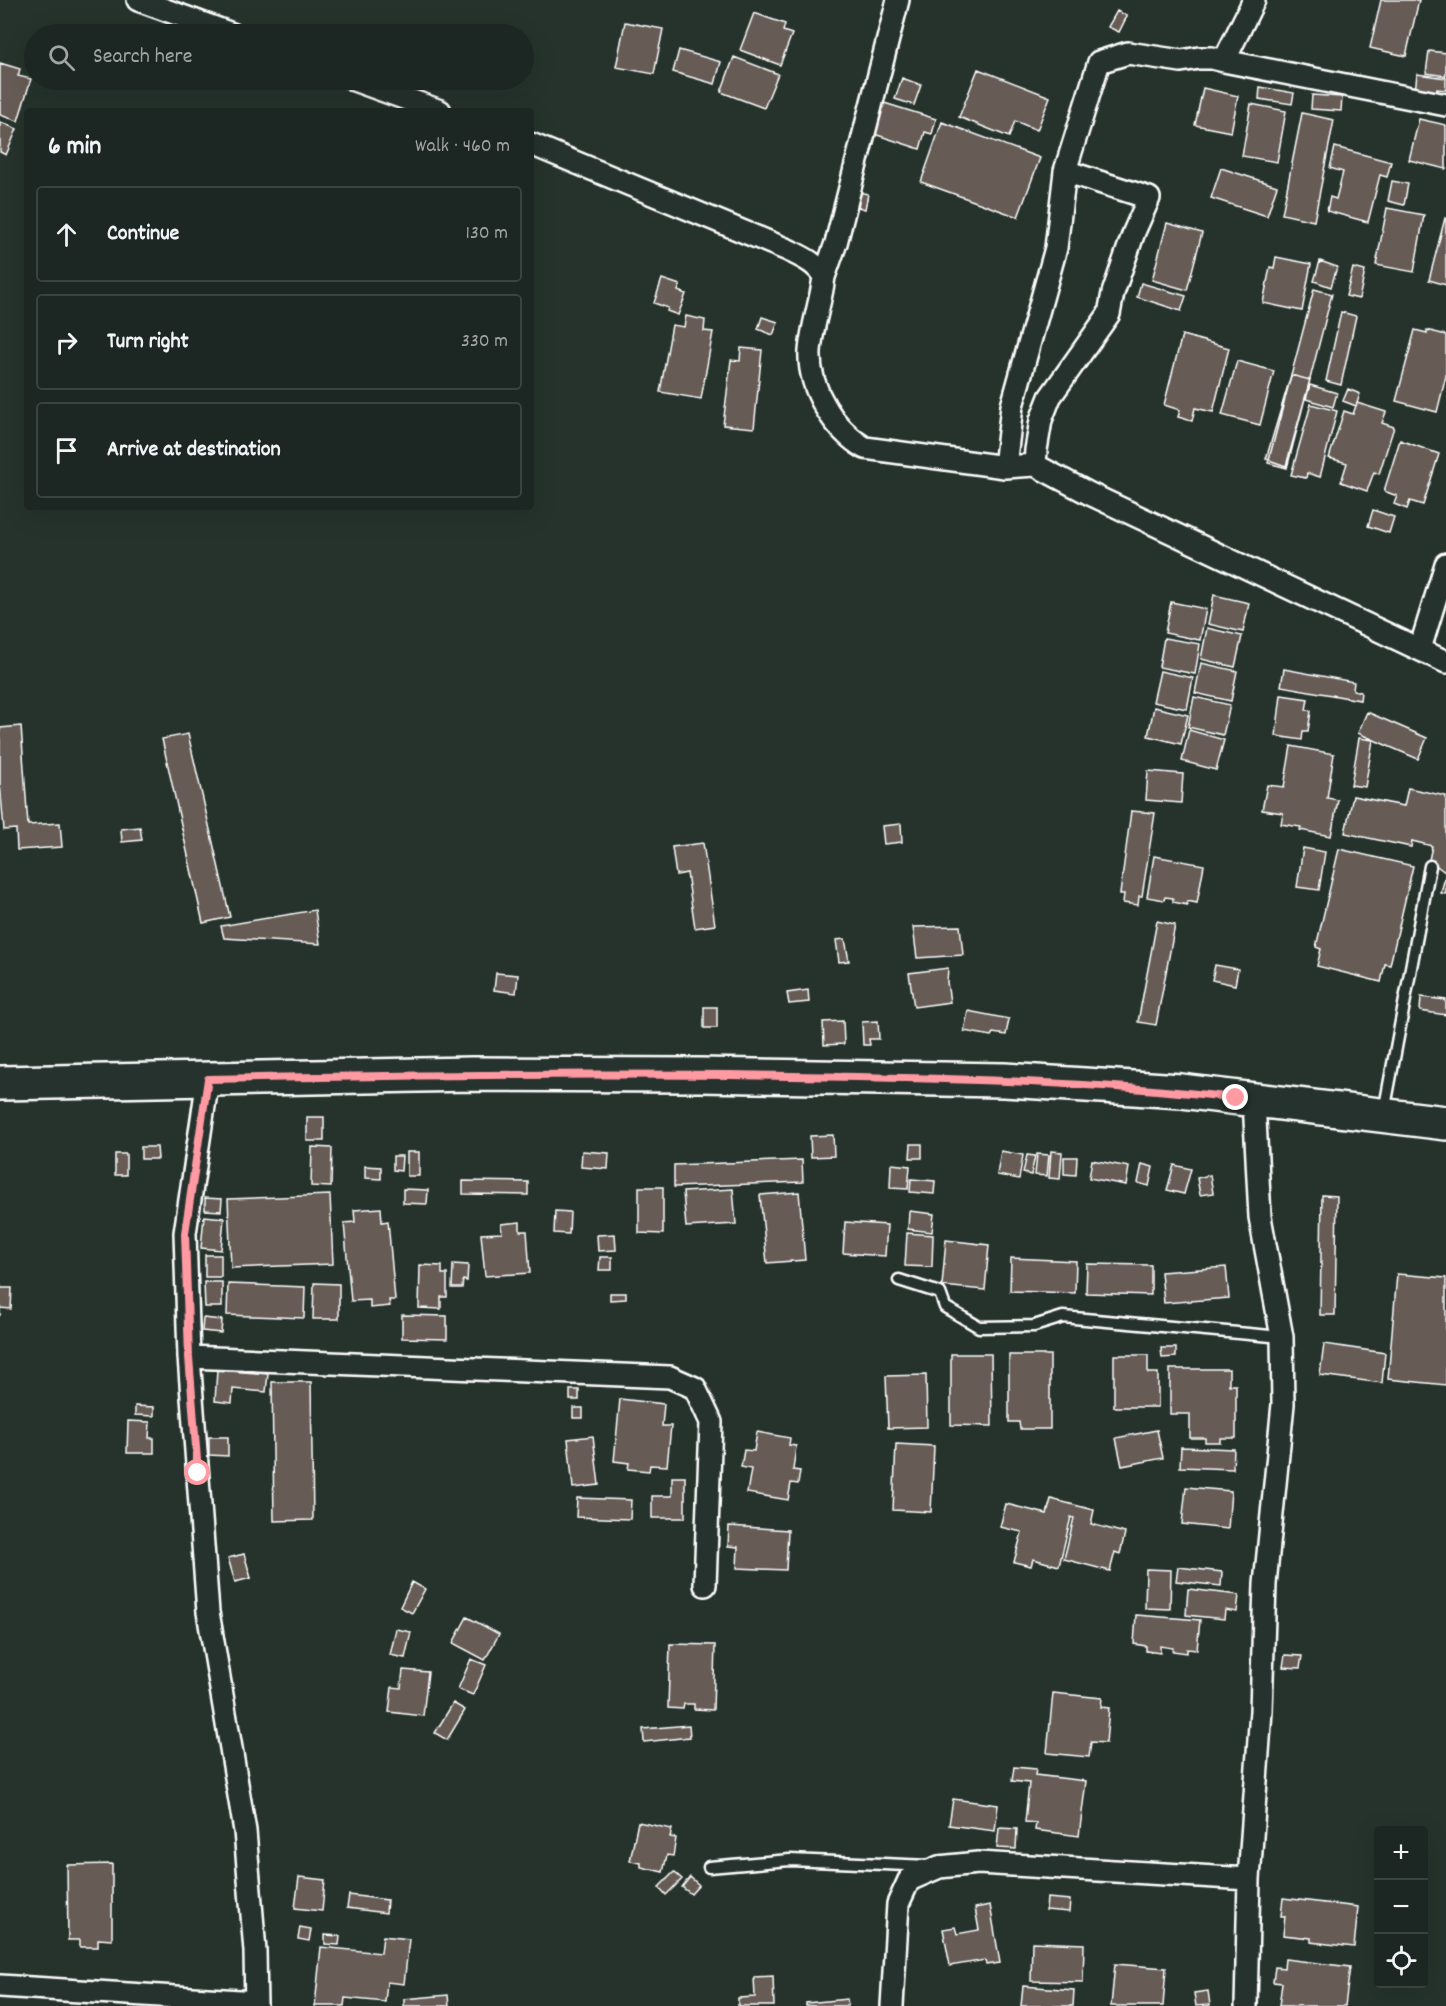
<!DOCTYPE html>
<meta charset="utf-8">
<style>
:root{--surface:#1c2622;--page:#29322f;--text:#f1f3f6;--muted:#a0a5a5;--line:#3a4340}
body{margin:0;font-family:Dekko,sans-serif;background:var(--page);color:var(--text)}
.controls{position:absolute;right:18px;bottom:18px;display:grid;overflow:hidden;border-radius:6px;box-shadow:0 6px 24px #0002}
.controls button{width:54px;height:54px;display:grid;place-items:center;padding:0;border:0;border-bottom:2px solid var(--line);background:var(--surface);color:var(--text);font:30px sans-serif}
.stop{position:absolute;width:18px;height:18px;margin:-14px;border:4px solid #ff9aa2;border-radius:50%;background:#fff}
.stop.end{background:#ff9aa2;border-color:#fff;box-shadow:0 2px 6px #0008}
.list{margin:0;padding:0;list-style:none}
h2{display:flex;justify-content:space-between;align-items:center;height:78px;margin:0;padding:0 24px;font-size:26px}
h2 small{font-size:20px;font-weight:400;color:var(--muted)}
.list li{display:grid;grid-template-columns:39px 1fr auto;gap:18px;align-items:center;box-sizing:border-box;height:96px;margin:0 12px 12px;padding:0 12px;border:2px solid var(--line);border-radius:6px}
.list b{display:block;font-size:22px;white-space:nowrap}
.list em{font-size:20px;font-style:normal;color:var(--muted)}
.icon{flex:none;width:33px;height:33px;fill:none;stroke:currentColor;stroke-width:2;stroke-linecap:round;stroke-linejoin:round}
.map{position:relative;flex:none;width:1446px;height:2006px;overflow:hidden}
.search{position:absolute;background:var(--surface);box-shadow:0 6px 24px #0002;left:24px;top:24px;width:510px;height:66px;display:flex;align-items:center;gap:15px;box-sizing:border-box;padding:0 21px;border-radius:33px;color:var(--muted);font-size:22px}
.panel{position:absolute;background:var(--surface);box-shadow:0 6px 24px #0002;left:24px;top:108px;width:510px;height:402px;border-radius:6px}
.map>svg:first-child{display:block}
.building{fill:#665b55;stroke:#fff;stroke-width:1.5}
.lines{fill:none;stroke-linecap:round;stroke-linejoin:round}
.service-casing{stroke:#fff;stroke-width:15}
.minor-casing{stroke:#fff;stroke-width:26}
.primary-casing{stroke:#fff;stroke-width:38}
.service{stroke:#26332d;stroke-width:10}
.minor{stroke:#26332d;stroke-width:21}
.primary{stroke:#26332d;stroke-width:33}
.route{stroke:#ff9aa2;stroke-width:8}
</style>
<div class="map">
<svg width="1446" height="2006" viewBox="0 0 1446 2006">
<rect width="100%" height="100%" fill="#26332d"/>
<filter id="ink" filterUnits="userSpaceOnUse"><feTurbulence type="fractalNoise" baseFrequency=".0167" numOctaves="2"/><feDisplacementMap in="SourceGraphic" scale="12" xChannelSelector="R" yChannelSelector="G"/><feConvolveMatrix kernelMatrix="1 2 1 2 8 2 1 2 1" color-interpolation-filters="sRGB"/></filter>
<g filter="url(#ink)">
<path class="building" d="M1381 0H1419L1406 56 1370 48Z
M1117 11 1127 16 1119 32 1108 27Z
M754 13 785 24 783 31 792 34 780 65 740 50Z
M625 22 663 29 654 74 616 67Z
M679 50 721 62 715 84 673 72Z
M1429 51 1446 53V76L1426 73Z
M734 57 778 74 764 108 721 92Z
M0 63 20 69 18 76 31 79 18 121 0 115Z
M978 69 1050 97 1037 130 1015 121 1009 137 959 117Z
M1417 74 1446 78V90L1437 89 1436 95 1415 92Z
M902 78 921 85 914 105 895 99Z
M1260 87 1294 93 1292 104 1259 99Z
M1203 88 1238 96 1231 132 1195 125Z
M1312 95 1342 97 1341 111 1311 109Z
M881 102 936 119 932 134 925 132 920 149 871 133Z
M1251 104 1286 111 1277 162 1242 156Z
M1302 113 1334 120 1314 221 1282 214Z
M1419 119 1446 125V169L1409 160Z
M0 122 17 129 6 155 0 152Z
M942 122 1040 158 1018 217 921 182Z
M1335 147 1391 162 1387 177 1380 175 1368 222 1327 211 1330 197 1336 199 1343 172 1330 168Z
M1221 168 1277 186 1267 216 1211 198Z
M1392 181 1408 184 1404 205 1388 201Z
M854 191 868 194 865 209 851 205Z
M1387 208 1424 215 1414 272 1376 265Z
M1445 218 1446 219V285L1429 280Z
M1167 223 1202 233 1187 290 1152 280Z
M1276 257 1311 264 1302 311 1263 303 1270 267 1274 268Z
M1320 261 1337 267 1331 287 1314 281Z
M1353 268 1365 271 1359 299 1346 296Z
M662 279 680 285 678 291 686 294 678 315 667 311 668 308 654 303Z
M1141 283 1186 296 1181 311 1137 297Z
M1314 289 1332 294 1287 468 1268 463Z
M1341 312 1356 316 1341 385 1326 381Z
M686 316 705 320 704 331 713 332 701 399 660 392 672 325 684 327Z
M762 317 778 322 773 335 758 329Z
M1415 330 1427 333V330L1446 335V376L1437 412 1396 401Z
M1182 335 1229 348 1213 412 1195 408 1192 421 1178 417 1180 410 1164 405Z
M741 348 762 350 754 428 723 425 731 360 740 361Z
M1237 361 1274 371 1260 425 1222 415Z
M1291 375 1310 380 1286 466 1266 459Z
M1310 385 1337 393 1333 407 1306 399Z
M1348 389 1360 394 1356 406 1343 401Z
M1357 403 1386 412 1382 423 1394 427 1379 474 1374 472 1367 491 1341 482 1347 463 1329 458 1344 411 1353 414Z
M1311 404 1337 411 1320 477 1307 473 1306 478 1291 475Z
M1400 440 1439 454 1423 505 1410 501 1407 509 1394 504 1397 496 1384 491Z
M1373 510 1394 517 1389 533 1368 526Z
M1214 595 1249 603 1243 632 1208 624Z
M1171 602 1206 609 1200 640 1165 633Z
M1207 628 1242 636 1235 667 1201 659Z
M1164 638 1200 644 1195 674 1159 667Z
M1201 663 1237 671 1231 701 1195 693Z
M1284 669 1354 682 1353 690 1361 692 1360 700 1281 686Z
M1160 671 1193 678 1187 709 1153 702Z
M1281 695 1308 699 1306 710 1311 711 1308 731H1303L1302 740 1276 736Z
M1194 697 1230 705 1223 735 1188 727Z
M1154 707 1188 715 1181 744 1148 736Z
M1367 712 1427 738 1418 759 1358 733Z
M21 726 28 825 60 823 62 847 17 850 16 829 4 830 0 783V728Z
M1189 730 1224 740 1216 770 1182 761Z
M188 734 230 917 203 923 162 739Z
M1359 738 1373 740 1365 787 1351 785Z
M1291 746 1334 754 1327 798 1338 800 1331 836 1300 830 1301 827 1281 824 1283 813 1262 810 1267 785 1284 787Z
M1148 771 1183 774 1181 803 1146 800Z
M1408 788 1446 796V894L1441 893 1446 873 1429 860 1432 846 1412 841 1411 847 1345 833 1353 796 1404 806Z
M1131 811 1155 813 1142 896H1139L1138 905 1123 903 1124 894H1120Z
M901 824 902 842 884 844 882 826Z
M140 827 142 840 122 842 121 829Z
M703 843 715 925 695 928 687 873 676 875 672 847Z
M1303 848 1325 852 1319 890 1297 887Z
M1339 849 1413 866 1390 965 1385 964 1381 982 1317 966 1321 949 1316 947Z
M1154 856 1204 865 1197 903 1187 901V905L1173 902V898L1165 897 1164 900 1147 897Z
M315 910 320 944 224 938 221 926Z
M1157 921 1175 925 1156 1025 1138 1022Z
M960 926 963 955 917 958 913 927Z
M845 939 849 961 839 962 836 940Z
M1215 965 1238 969 1235 985 1212 980Z
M948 968 947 982 950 1002 914 1007 909 973Z
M496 973 518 975 516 993 494 990Z
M808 990 809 1002 789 1004 787 993Z
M1421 997 1446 1000V1015L1420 1011Z
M704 1007H717V1028H704Z
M968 1011 1009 1019 1006 1035 993 1033 991 1036 964 1031Z
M843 1021 844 1044 824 1045 823 1022Z
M878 1021 879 1039H869L870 1045H863L862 1022Z
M307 1117H324V1141H307Z
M833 1135 834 1156 811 1157 810 1136Z
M911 1144H922V1158H910Z
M141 1147H157L158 1159H141Z
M312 1147 332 1148 331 1187 311 1186Z
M582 1151 609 1153 608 1169 581 1167Z
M1001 1151 1023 1155 1019 1179 997 1175Z
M1051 1151 1062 1152 1060 1179 1049 1178Z
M407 1152H419V1176H407Z
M115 1154H126V1175H115Z
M1037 1154 1049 1155 1047 1176 1035 1175Z
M1027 1155 1035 1156 1031 1175 1023 1173Z
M393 1156H402L401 1171 393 1170Z
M1064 1157H1077L1076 1175 1064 1174Z
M802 1160 803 1182 674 1187V1165Z
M1092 1160 1129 1167 1126 1185 1089 1178Z
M891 1164 910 1166 908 1189 890 1188Z
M1142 1164 1153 1167 1149 1186 1138 1183Z
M1174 1165 1191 1169 1184 1194 1167 1190Z
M365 1166 381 1167V1179L365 1178Z
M1210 1175 1213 1193 1200 1195 1197 1178Z
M911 1179 935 1181 934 1194 910 1192Z
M463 1181 528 1182V1195L463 1194Z
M639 1187H663V1234L639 1233Z
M403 1189 428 1190 427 1204 403 1203Z
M733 1189 736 1224 686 1227 683 1192Z
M799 1192 805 1260 767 1263 760 1195Z
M330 1195 333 1264 231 1268 228 1199Z
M1322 1195 1337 1196 1335 1315H1320Z
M205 1198 222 1199 221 1211 205 1210Z
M381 1208 382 1222 388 1221 395 1300H389L390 1306 370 1308V1300L351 1301 344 1223 355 1222 354 1210Z
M555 1211 570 1212 569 1234 554 1233Z
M909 1211 934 1214 932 1232 908 1229Z
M204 1216 224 1218 221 1250 201 1248Z
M520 1222V1231H527L530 1273 485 1276 481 1234 502 1233 501 1224Z
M845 1222 887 1225 885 1256 843 1253Z
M907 1233 933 1235 932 1267 905 1266Z
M615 1234 616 1250 598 1251 597 1235Z
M946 1240 989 1245 985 1290 942 1286Z
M205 1255H221V1277H205Z
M600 1257H612V1270H599Z
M1011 1258 1076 1261 1075 1293 1010 1291Z
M453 1264 468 1265 467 1281 463 1280 462 1288H452Z
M1087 1264 1151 1265V1295L1086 1293Z
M420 1265 442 1266V1274H447V1297H441V1309L419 1308Z
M1226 1267 1229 1298 1164 1303 1161 1272Z
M1397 1274 1446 1278V1385L1388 1379Z
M0 1281 1 1288H12L11 1309 0 1308V1316Z
M204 1282H222V1307H205Z
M314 1283 339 1284V1319H313Z
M228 1284 305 1287 304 1318 227 1315Z
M610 1293H626V1299L610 1300Z
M402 1315 447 1316V1339L402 1338Z
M203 1318 222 1320 221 1333 202 1331Z
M1324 1344 1385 1353 1382 1383 1320 1375Z
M1161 1348H1176V1357L1162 1358Z
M951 1354H991L992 1426 951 1425Z
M1009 1355H1050V1429H1020L1019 1422H1009Z
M1114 1355H1148V1373H1158V1407H1114Z
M1170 1369H1229V1385H1236V1438H1220V1442H1205V1438H1190V1414H1170Z
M217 1370 268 1374 266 1392 233 1389 232 1403 215 1401Z
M926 1375 927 1427 888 1428 886 1376Z
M272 1382H311L313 1520 274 1521Z
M570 1390H579V1400H570Z
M620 1399 664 1404 662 1426H671L667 1466 650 1465 649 1471 628 1469 629 1463 614 1461Z
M135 1406 154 1407V1416L135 1415Z
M573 1408H583V1418H573Z
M128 1421 150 1422 149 1438H154V1453H127Z
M1157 1430 1163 1458 1122 1466 1116 1438Z
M757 1432 790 1438 789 1445 796 1446 793 1470 800 1471 798 1484 791 1483 788 1500 747 1493 751 1469 741 1467 744 1450 754 1451Z
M593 1436 599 1485 573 1488 568 1439Z
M209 1437H228V1456L209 1455Z
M896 1444 934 1446 931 1512 893 1510Z
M1181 1447 1234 1449 1233 1469 1180 1467Z
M672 1477H685V1518H652V1496H672Z
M1186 1487 1231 1491 1228 1529 1182 1524Z
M577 1498 631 1500 630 1519 576 1517Z
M1051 1499 1094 1510 1091 1524 1125 1533 1120 1554 1115 1552 1110 1571 1064 1559 1074 1518 1071 1517 1059 1566 1033 1559 1031 1566 1014 1562 1022 1532 1000 1527 1006 1504 1047 1514Z
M729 1526 788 1530 786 1570 737 1568 738 1547 728 1546Z
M244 1554 251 1578 235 1582 228 1558Z
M1178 1567 1222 1572 1221 1586 1176 1581Z
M1146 1569 1171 1570 1170 1609 1145 1608Z
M412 1582 425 1589 412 1613 400 1607Z
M1188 1589 1239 1595 1237 1612 1225 1610 1224 1619 1186 1615Z
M1136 1615 1200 1620 1197 1650 1187 1649V1653L1172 1651 1173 1648 1160 1646V1653L1146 1651V1646L1134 1644Z
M467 1617 499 1634 485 1660 453 1643Z
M396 1629 411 1632 405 1658 390 1655Z
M670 1644 715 1645 713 1710 694 1709V1704H684L683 1709 668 1708Z
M1285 1655 1302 1656 1300 1668 1283 1667Z
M471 1659 486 1665 473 1695 458 1689Z
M403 1670 428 1672 423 1716 389 1712 392 1687 401 1688Z
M1053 1693 1102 1698 1101 1707 1109 1708 1106 1743 1091 1742 1089 1757 1047 1753Z
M453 1703 465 1710 447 1740 435 1733Z
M689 1725 690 1737 644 1742 643 1729Z
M1014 1767 1036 1769 1035 1775 1086 1781 1079 1836 1035 1830 1036 1823 1025 1822 1029 1783 1012 1781Z
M953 1799 998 1805 995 1831 949 1825Z
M638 1822 672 1829 670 1837 676 1838 673 1856 667 1855 663 1872 641 1867V1863L630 1861Z
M999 1828 1017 1829 1016 1849 997 1848Z
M112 1864V1940L98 1939V1947H80V1940H68L67 1865Z
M674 1872 682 1879 666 1895 659 1887Z
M299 1877 325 1880 322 1911 295 1908Z
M690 1877 699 1885 691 1894 682 1887Z
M349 1895 387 1900 386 1913 347 1908Z
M1047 1898 1070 1900 1069 1912 1046 1910Z
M1283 1898 1358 1907 1354 1947 1311 1942V1938L1283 1935 1285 1916H1281Z
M990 1905 1000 1963 986 1965 985 1960 950 1966 943 1929 955 1927 957 1934 979 1930 975 1908Z
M300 1927 311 1929 309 1941 298 1939Z
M325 1935 340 1936 339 1945 325 1944Z
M383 1936 409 1939 404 1984 387 1982 385 2002 345 1998 344 2006H315L321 1947 381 1953Z
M1032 1942 1084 1944 1083 1982 1031 1981Z
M1285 1959 1350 1967 1345 2006H1279L1282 1983 1273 1982 1275 1967 1284 1968Z
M1115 1964 1166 1968 1163 2006H1111Z
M773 1976 774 2006H738V1998L755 1997 754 1977Z
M1023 1986 1074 1990 1073 2006H1021Z
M1208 1991 1210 2005 1196 2006 1194 1993Z
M448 1995 449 2006H404V1999Z
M847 1999 848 2006H806V2003Z"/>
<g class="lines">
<g class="service-casing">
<path id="service" d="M1384 1112 1430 866
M899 1280 940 1293 945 1307 979 1327 1034 1326 1063 1317 1282 1337
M709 1867 790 1860 929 1866"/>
</g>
<g class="minor-casing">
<path id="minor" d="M138 0 232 34
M1224 61 1446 105
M354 80 440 111
M531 144 788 250C802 257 817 263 824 277 821 302 812 326 810 351 808 388 834 430 865 448L1005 467 1035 465 1090 494 1446 662
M824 277 836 243 898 0
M1035 465 1036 450 1041 420 1050 397 1109 314 1113 293 1134 232 1149 198 1065 171 1099 62 1128 53 1181 61 1199 58H1212L1224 61 1254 0
M1005 467 1012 406 1056 248 1065 171
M1420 649 1446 564
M208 1079 185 1233 189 1357 208 1612 245 1831 255 1951 256 2006
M189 1357 670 1377 695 1388 711 1422 705 1585
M0 1986 256 2002
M892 2006 898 1904 909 1880 939 1867 978 1863 1249 1879
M1246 2006 1249 1879 1261 1711 1265 1584 1283 1404 1282 1337 1260 1217 1254 1100"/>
</g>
<g class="primary-casing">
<path id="primary" d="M0 1083 472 1074 699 1075 1004 1080 1181 1091 1446 1123"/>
</g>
<use href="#service" class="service"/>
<use href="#minor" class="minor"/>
<use href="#primary" class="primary"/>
</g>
</g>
<g class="lines" filter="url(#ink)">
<path class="route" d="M198 1473 189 1357 185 1233 208 1079C403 1075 597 1073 792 1076 940 1078 1089 1081 1236 1098"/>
</g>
</svg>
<div class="controls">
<button>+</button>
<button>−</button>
<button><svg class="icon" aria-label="locate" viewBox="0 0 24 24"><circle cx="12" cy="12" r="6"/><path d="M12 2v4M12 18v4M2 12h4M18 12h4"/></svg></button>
</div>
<div class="stop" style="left:198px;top:1473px"></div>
<div class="stop end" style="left:1236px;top:1098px"></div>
<div class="search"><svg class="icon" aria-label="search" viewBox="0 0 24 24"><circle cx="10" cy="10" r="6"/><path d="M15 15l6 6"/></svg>Search here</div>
<section class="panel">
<h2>6 min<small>Walk · 460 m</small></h2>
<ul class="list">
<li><svg class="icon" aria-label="ahead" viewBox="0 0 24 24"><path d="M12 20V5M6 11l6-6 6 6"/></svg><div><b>Continue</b></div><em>130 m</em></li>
<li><svg class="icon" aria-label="right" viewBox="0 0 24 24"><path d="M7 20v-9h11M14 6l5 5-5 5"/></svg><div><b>Turn right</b></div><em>330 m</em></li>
<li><svg class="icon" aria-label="arrive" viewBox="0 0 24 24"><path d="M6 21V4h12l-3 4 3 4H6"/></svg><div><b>Arrive at destination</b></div></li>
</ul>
</section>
</div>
